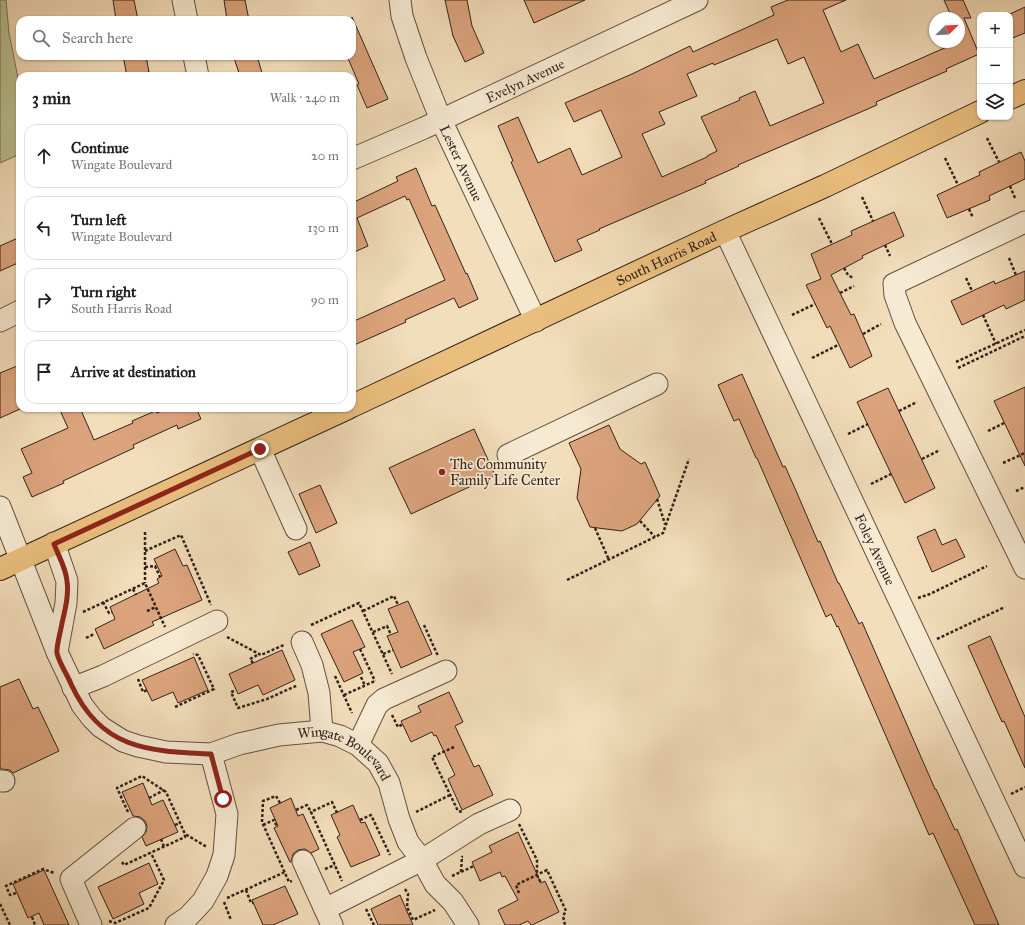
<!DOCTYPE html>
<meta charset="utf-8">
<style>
:root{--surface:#fff;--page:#f2f2f2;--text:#222;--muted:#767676;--line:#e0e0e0}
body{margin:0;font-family:"IM FELL Great Primer",serif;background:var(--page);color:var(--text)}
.controls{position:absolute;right:12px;top:12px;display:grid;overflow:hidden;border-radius:8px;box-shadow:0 1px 3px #0004}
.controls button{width:36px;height:36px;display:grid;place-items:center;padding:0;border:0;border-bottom:1px solid var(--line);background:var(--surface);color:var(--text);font:20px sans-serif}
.compass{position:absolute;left:929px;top:12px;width:36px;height:36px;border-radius:50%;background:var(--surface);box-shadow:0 1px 3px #0004;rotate:66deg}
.stop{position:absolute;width:12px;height:12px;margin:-9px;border:3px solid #8f2418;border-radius:50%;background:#fff}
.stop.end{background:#8f2418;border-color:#fff;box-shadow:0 1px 4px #0008}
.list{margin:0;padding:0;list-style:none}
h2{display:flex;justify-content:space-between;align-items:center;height:52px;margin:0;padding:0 16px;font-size:17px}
h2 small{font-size:13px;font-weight:400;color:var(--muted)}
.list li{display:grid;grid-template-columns:26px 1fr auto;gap:12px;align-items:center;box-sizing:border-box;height:64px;margin:0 8px 8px;padding:0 8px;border:1px solid var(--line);border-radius:12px}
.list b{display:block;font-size:15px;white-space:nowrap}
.list p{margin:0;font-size:13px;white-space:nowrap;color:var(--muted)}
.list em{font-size:13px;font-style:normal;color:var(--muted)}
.icon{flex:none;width:22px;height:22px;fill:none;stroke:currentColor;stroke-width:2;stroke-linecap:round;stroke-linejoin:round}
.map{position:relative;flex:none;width:1025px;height:925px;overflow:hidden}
.search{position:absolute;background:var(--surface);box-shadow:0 1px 3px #0004;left:16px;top:16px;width:340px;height:44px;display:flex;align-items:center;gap:10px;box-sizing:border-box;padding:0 14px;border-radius:12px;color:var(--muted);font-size:15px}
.panel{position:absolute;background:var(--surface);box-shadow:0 1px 3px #0004;left:16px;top:72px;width:340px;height:340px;border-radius:12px}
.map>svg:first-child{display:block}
.green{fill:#bac191;stroke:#767156}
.building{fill:#dca47d;stroke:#32211a;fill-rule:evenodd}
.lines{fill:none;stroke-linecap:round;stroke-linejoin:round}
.minor-casing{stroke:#625042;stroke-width:23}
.major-casing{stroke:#32211a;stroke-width:24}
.path{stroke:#32211a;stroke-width:2.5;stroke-dasharray:3 2;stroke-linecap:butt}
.minor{stroke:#f7ead3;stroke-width:21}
.major{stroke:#eabf7e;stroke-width:22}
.route{stroke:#8f2418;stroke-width:5}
.poi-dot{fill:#8f2418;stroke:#f7ead3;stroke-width:1.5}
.labels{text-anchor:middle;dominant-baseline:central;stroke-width:3.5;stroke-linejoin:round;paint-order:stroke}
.street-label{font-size:14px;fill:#32211a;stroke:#f7ead3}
.poi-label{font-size:14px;fill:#32211a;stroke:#f7ead3;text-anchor:start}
</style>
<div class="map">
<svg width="1025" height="925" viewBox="0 0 1025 925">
<rect width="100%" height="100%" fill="#f3debb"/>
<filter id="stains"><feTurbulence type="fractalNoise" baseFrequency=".005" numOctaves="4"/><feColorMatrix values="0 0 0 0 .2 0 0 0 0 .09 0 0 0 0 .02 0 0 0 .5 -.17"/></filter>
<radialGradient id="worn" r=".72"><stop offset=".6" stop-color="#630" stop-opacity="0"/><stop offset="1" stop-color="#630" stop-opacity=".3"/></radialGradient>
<path class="green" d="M0 0H6L9 33 20 88V154L0 163Z"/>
<path class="building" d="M113 0H134L138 20H116Z
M224 0H245L249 20H227Z
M445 0H467L472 26 484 53 465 62 453 36Z
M524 0H585L534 23Z
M788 0H846L823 10 841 52 858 44 874 79 949 46 948 44 953 42H959V18H952L944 0H963L971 18H964L979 54 946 69 947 71 876 102 877 105 738 165 739 166 705 181 706 183 599 229 600 230 577 240 582 250 555 262 511 162 513 161 498 126 518 117 538 163 570 148 582 175 622 157 601 110 574 122 565 103 632 74 690 46 693 52 774 15 771 7ZM777 39 788 64 804 57 824 103 770 126 755 91 739 98 740 100 701 117 717 151 707 156V157L662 177 642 134 665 124 659 112 697 96 687 74 713 63 714 65Z
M1025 7V33L1010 39V14Z
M352 17 388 99 367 108 357 85 359 84 347 56H352Z
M123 56H146L149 72 127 76Z
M241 56H257L263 76H240L234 58Z
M1021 152 1025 161V179L989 196 990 200 947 218 937 195 980 175 979 172Z
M416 168 432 206 435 205 466 274 467 273 478 299 459 308 454 298 405 320 406 322 352 346V322L445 280 409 199 407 200 405 196 357 218 368 246 352 253V203L398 181 396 177Z
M894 212 904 236 862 256 863 258 831 275 851 315 854 314 872 356 850 368 830 326 827 328 806 285 821 279 811 254 852 235 851 231Z
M20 237V262L0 271V246Z
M1025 271V300L1006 309 1004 305 962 325 951 301 994 281 995 284Z
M17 366 20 373V409L0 418V373Z
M742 374 783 467 785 466 797 493 818 542 820 541 838 583H839L859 624 862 622 935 789H936L955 830 957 829 999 925H975L933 833 929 835 838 626 837 627 831 614 826 617 757 458H756L739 419 734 421 718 385Z
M1025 387V466L994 401Z
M888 388 935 488 905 503 857 402Z
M59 408H80L94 440 133 423 132 421 155 411 157 413 169 408H196L201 419 178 429 177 425 133 445 134 448 63 481 64 483 32 497 23 477 32 473 21 449 68 428Z
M609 425 620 449 641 464 645 462 660 496 637 524 622 531 590 527 577 498 581 469 569 443Z
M474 429 495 475 411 514 389 468Z
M320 485 337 523 316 533 299 494Z
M935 529 942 545 956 539 965 557 932 572 917 537Z
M310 542 320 566 299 575 288 552Z
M175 549 183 566 187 565 202 600 152 622 154 625 104 649 95 629 115 619 110 607 159 583 157 579 162 576 154 559Z
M408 601 432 654 401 668 387 636 398 632 388 609Z
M352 620 365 647 353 652 363 673 344 682 321 634Z
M990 636 1025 717V768L1004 721 1002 722 968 646Z
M282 650 295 680 263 695 258 685 238 694 229 674Z
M194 657 208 690 178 703 173 692 152 701 142 680Z
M19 679 33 709 38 707 59 751 13 773 10 770 1 769 0 767V687Z
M449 692 463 722 455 726 474 767 479 765 493 795 462 810 448 779 455 775 436 735 434 736 432 732 411 742 401 721 421 712 418 706Z
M143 783 152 805 163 800 178 832 146 846 142 837 146 832 147 826 145 821 140 817 133 816 122 792Z
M291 798 298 816 303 814 319 849 311 853 305 849 298 850 293 854 291 862H290L274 828 278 826 270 808Z
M353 805 361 823 365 822 380 855 351 867 337 837 340 835 331 815Z
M518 832 541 883 545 881 559 912 532 925H531L528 921 519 925H505L498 910 518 900 505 876 502 877 500 872 480 881 472 862 492 852 489 846Z
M149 863 158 884 139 893 144 904 113 919 98 887Z
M44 870 69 925H44L39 913 28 918 13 884Z
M285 886 298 914 273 925H263L252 900Z
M400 895 413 925H378L371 909Z"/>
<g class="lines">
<g class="minor-casing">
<g id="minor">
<path d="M183 0 187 20"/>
<path id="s1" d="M400 0 402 16 416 58 441 120 536 321"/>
<path d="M194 56 198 76"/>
<path id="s2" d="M352 159 424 128 697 0"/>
<path d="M1025 222 894 284 895 295 905 323 1025 568"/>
<path id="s3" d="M725 231 1025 867"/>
<path d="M0 321 20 311"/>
<path d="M260 449 296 529"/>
<path d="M508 455 657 384"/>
<path id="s4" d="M0 507 57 652 82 705 92 718 101 727 123 741 138 746 166 752 211 754 239 744 279 735 322 731 340 736 358 745 378 763 389 783 399 819 408 842 422 860 435 884 453 902 468 925"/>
<path d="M54 543 67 581 66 603 57 652"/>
<path d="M302 642 312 665 319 693 322 731"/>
<path d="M73 688 103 676 217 621"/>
<path d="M358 745 377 705 384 699 446 671"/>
<path d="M0 781H4"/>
<path d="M303 861 332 925"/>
<path d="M325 909 422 860 479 824 510 810"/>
<path d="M91 925 71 879 135 828"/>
<path d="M176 925 188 917 203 901 217 876 224 855 227 814 211 754"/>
</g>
</g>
<g class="major-casing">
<g id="major">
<path d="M1010 98 1025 91"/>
<path id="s5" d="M352 406 725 231 825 186 980 112"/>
<path d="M0 569 348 408"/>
</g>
</g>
<path class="path" d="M987 138 999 162
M945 158 958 185
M1010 186 1015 198
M862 197 873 221
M969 209 973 218
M819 218 832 244
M885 245 890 256
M1009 258 1016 275
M844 268 848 275 853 278
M966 278 972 291
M840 293 854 286
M792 315 815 304
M983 315 996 344
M863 334 881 324
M812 358 838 345
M956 362 1025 330
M958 368 1025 336
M899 411 917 402
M988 431 1004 423
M848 434 868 424
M922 459 940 450
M1003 463 1025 453
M871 484 891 474
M1016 491 1025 487
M657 499 665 524
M640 521 655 537
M595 528 609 560
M145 532V583
M145 551 181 535 211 605
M145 567 155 566 160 577
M567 580 663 533 689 459
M133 589 136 595
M918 598 930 594 987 566
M103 602 109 613 112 612
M147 611 156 607
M363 611 394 596 398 605
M83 612 145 583 165 627
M311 625 359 603 392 674
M424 625 438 656
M373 632 387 626 391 635
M227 637 261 655 284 645
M86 638 94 634
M937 639 1005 607
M360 649 375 681
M383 654 393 650
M253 663 250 659 259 654
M335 676 352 713
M361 677 365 686
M138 679 143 692 147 690
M234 691 231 692 238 708 267 699 298 685
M344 695 375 681
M175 707 214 689 198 655 193 654
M392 715 398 727 403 724
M454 747 432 757 458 811 463 812
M1011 794 1025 787
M149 798 164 790
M280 803 276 796 263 801 262 822 289 882 292 881
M296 810 307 805 311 812
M128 812 117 788 142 776 166 792 185 834
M416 812 450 795
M337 813 332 802 311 812 342 881
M360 820 371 815 390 855
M519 824 537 860V875L541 883
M175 825 180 823
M263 825 274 820 277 827
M161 839 164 847
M122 862 124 865 185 837V834L207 847
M325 869 335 865
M461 872 462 857H463
M452 876 474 866
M405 889 408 894 407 907 413 920 435 910
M246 890 251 903H253
M16 893 10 895 6 886 43 869 54 873
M519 893 516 885 547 870 566 911 563 916 565 925
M227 898 285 872
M224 902 231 920
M0 904 10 925
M366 909 374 925
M32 917 35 925
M109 921 115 923 149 908 164 880 151 853"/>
<use href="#minor" class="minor"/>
<use href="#major" class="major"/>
</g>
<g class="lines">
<path class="route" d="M223 799 211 754C146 751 101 749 71 684 67 674 59 663 57 653 56 647 61 630 62 623 65 610 69 595 67 581 66 568 58 555 54 544L260 449"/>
</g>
<circle class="poi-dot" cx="442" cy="472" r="4"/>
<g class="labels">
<g class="street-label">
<text stroke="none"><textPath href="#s2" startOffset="190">Evelyn Avenue</textPath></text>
<text stroke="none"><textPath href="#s1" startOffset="175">Lester Avenue</textPath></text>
<text stroke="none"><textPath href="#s5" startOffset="347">South Harris Road</textPath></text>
<text stroke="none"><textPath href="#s3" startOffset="352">Foley Avenue</textPath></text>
<text stroke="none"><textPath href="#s4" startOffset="503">Wingate Boulevard</textPath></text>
</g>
<g class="poi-label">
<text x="450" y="464">The Community<tspan x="450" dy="16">Family Life Center</tspan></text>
</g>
</g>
<rect width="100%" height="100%" filter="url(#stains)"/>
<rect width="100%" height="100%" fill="url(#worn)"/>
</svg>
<div class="controls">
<button>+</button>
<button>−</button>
<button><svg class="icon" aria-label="layers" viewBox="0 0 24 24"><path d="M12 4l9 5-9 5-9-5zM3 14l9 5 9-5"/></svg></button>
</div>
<svg class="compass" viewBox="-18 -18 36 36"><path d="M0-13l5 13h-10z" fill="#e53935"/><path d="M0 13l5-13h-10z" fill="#767676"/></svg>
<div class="stop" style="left:223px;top:799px"></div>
<div class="stop end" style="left:260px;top:449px"></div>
<div class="search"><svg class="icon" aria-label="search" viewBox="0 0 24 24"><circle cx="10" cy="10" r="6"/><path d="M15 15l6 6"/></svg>Search here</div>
<section class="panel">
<h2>3 min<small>Walk · 240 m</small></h2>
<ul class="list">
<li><svg class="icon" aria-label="ahead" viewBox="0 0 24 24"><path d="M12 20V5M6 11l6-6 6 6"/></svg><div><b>Continue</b><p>Wingate Boulevard</p></div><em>20 m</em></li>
<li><svg class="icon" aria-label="left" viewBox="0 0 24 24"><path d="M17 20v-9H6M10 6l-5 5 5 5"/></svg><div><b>Turn left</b><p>Wingate Boulevard</p></div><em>130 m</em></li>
<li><svg class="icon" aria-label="right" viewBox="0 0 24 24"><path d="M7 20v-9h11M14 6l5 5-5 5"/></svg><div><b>Turn right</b><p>South Harris Road</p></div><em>90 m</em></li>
<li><svg class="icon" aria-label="arrive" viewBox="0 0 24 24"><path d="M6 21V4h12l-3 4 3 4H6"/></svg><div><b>Arrive at destination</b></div></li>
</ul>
</section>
</div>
